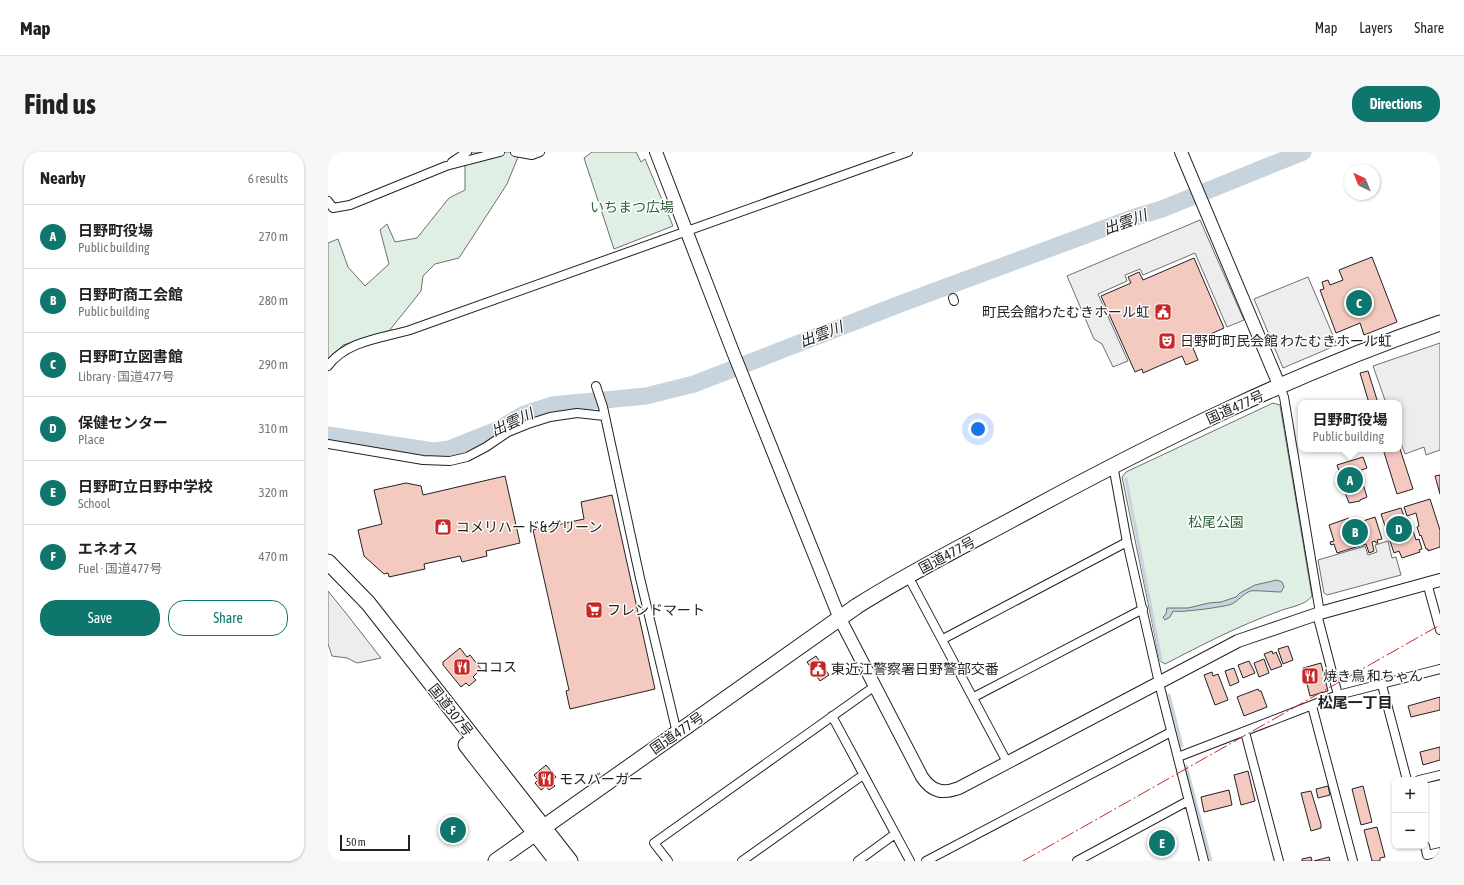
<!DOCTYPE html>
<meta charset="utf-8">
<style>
:root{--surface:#fff;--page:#f6f6f6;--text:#222;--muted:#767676;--line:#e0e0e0;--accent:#0f766e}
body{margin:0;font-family:"Asap Condensed","Noto Sans JP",sans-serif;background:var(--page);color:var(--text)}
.controls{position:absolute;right:12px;bottom:12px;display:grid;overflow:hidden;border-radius:8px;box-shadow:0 1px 3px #0004}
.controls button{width:36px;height:36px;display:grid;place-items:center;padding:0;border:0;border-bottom:1px solid var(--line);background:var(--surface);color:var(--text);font:20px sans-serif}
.compass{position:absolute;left:1016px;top:12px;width:36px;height:36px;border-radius:50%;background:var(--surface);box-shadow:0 1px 3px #0004;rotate:317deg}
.scale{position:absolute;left:12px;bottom:10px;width:70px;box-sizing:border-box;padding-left:4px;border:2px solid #222;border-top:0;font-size:11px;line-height:14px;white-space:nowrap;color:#222;-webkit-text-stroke:3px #fff;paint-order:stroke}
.you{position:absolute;left:650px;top:277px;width:14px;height:14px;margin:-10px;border:3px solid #fff;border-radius:50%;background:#1a73e8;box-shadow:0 0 0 6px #1a73e833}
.badge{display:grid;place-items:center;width:26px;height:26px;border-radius:50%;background:var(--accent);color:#fff;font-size:13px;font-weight:700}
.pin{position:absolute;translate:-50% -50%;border:2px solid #fff;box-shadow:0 1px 4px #0006}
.popup{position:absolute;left:970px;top:248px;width:104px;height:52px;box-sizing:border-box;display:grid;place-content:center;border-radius:8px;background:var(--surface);filter:drop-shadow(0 1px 3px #0005);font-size:13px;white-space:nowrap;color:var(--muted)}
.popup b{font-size:15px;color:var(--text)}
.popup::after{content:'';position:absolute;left:50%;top:100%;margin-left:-8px;border:8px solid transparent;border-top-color:var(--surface)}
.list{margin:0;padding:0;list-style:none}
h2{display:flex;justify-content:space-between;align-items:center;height:52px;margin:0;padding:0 16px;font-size:17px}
h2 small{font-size:13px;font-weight:400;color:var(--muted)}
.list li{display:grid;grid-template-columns:26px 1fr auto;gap:12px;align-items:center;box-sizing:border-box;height:64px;padding:0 16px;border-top:1px solid var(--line)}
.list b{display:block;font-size:15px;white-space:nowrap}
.list p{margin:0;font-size:13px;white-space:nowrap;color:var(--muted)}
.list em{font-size:13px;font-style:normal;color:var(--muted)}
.actions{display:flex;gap:8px;padding:12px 16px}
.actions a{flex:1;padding:9px 0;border:1px solid var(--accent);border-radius:16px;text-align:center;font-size:14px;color:var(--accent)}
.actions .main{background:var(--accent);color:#fff}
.map{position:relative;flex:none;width:1112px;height:709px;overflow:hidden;border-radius:16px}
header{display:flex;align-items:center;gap:24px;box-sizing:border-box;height:56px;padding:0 20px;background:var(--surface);border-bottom:1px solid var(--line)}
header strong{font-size:19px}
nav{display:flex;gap:22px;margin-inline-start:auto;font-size:14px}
.intro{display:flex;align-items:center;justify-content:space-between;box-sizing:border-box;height:96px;padding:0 24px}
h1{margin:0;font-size:28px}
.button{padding:10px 18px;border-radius:16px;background:var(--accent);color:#fff;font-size:14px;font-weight:700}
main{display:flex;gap:24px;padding:0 24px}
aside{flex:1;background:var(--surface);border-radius:16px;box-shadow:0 1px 3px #0004}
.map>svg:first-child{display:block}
.green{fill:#e0efe3;stroke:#6f6f6f}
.parking{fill:#ededed;stroke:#6f6f6f}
.water{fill:#c7d3dd;stroke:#6f6f6f}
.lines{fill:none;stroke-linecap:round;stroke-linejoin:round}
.stream{stroke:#c7d3dd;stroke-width:3}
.river{stroke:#c7d3dd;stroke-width:17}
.building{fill:#f3c9c0;stroke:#222}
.street-casing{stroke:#222;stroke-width:10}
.secondary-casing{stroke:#222;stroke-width:14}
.highway-casing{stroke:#222;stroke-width:17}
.street{stroke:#fff;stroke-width:8}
.secondary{stroke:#fff;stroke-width:12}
.highway{stroke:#fff;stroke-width:15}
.power{stroke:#c62828;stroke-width:1;stroke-dasharray:14 3 2 3;stroke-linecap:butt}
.labels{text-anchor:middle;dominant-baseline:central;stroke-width:3;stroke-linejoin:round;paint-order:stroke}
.park-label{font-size:14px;fill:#2f5e38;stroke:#fff}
.poi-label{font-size:14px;fill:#222;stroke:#fff;text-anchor:start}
.street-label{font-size:14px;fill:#222;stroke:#fff}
.water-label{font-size:15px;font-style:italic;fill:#222;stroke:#fff}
.neighbourhood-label{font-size:15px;font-weight:bold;fill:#222;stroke:#fff}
</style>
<header>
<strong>Map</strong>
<nav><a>Map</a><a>Layers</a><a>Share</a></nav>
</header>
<div class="intro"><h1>Find us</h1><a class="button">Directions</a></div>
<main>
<aside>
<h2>Nearby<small>6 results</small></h2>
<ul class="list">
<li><span class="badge">A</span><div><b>日野町役場</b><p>Public building</p></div><em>270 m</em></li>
<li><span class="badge">B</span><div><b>日野町商工会館</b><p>Public building</p></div><em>280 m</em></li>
<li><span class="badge">C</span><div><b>日野町立図書館</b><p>Library · 国道477号</p></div><em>290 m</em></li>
<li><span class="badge">D</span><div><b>保健センター</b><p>Place</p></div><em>310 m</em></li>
<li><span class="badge">E</span><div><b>日野町立日野中学校</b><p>School</p></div><em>320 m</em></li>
<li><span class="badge">F</span><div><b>エネオス</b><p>Fuel · 国道477号</p></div><em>470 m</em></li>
</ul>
<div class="actions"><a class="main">Save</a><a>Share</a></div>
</aside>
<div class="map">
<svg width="1112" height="709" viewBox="0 0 1112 709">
<rect width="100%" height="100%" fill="#fff"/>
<path class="green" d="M145 0H192L179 32 131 106 107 112 95 124 93 139 61 179 15 193 0 209V91L10 87 20 115 37 134 61 112 52 78 59 72 67 90 89 86 121 46 137 38V4Z
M264 0H308L313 10 317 7 345 74 286 97 256 6Z
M945 251 952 253 984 444C977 454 960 455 949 460 910 474 874 493 837 512L832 509 794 325 798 320Z"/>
<path class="parking" d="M872 68 916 168 899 175 867 101 815 123 812 117 797 123 799 129 770 142 800 209 785 215 774 192 766 187 739 124Z
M980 125 1009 193 955 216 926 147Z
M1112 191V298L1098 303 1096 295 1077 302 1071 286V251H1058L1045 214Z
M1060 389 1064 406 1068 405 1073 423 999 443 996 441 990 408 1037 394 1040 403 1049 400 1047 393Z
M0 439 17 460 53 506 29 511 19 506 4 504 0 492Z"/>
<path class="water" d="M949 428 954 430 956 435 953 440C947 440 925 438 922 439 915 442 910 449 904 452 896 455 852 461 845 459L842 465 837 468 835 465 838 462 839 456H860L881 451 893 450 908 445 912 441 927 433Z"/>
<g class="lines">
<path class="stream" d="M798 327 833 508
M841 543 854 594
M858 614 883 709"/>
<path class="river" d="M0 283 106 299 121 297 169 278 196 262 224 253 318 244 366 232 572 152 804 66 834 57 975 0"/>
</g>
<path class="building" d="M1044 105 1069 170 1036 183 1032 171 1008 181 992 138 996 137 994 130 1000 128 1002 133 1015 128 1011 118Z
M866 106 896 176 863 191 870 208 858 213 854 204 815 221 814 217 807 220 773 144 803 131 800 125 811 120 815 128Z
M1040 219 1050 251H1041L1032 221Z
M1071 294 1085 337 1069 342 1055 297H1071Z
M1035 305 1039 316 1031 319 1039 345 1032 348V349L1021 351 1013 330 1011 331 1009 326 1012 325V322L1009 313Z
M1112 323V342L1107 324Z
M177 324 192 391 158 399 159 404 134 410 132 404 96 412 97 417 61 425 60 421 56 422 36 404 30 378 54 372 46 338 78 331 93 334 95 343Z
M284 343 327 537 242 557 238 539 241 538 205 378 256 367 253 350Z
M1102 347 1112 378V395L1100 399V397H1098L1093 383 1092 384 1089 375 1091 374 1088 361 1079 364 1076 355Z
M1073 356 1077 367 1081 366 1088 388 1091 387 1094 397 1091 398 1092 400 1074 406 1071 399 1066 401 1053 362Z
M1047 365 1054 387 1049 388 1050 391H1048L1047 389 1044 390 1046 399 1041 401 1038 392 1009 401 1006 392 1003 393 1002 390 1006 389 1001 373 1021 366 1023 373Z
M960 494 965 508 955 512 950 497Z
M132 496 139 505 142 503 153 517 145 525 148 528 141 534 138 531 133 535 115 513V510Z
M944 499 945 502 948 500 954 514 943 518 936 502Z
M488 504 501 523 492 529 479 510Z
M936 507 941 521 931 525 926 511Z
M921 509 927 521 915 526 910 513Z
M993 511 1000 539 982 544 975 516Z
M906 516 911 530 902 534 897 519Z
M884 520 885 524 890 522 900 548 887 553 876 523Z
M930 537 931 539H933L939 555 916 564 909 545Z
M1112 545V558L1083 565 1080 554Z
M1112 595V608L1095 613 1092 600Z
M218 613 228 625 223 630 227 634 221 638 218 634 213 638 207 631 210 628 206 623Z
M920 619 927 649 913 653 906 623Z
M1000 634 1002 643 990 646 988 637Z
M1035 634 1044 670 1033 673 1024 637Z
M901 638 904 653 876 660 873 645Z
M983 639 993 672V676L983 679 973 641Z
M1049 675 1057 705 1052 706V709H1044L1036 678Z
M983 705 984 709H974V707Z
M1001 705 1002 709H986Z"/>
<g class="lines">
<g class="street-casing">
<path id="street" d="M187 0 204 3 212 0
M124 10 139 0
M0 49 5 56 22 53 118 14 172 0
M625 146 626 149
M0 214C18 189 54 186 82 178L580 0
M268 234 275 255 312 426 349 581
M952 235 956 245 992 461
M0 292 95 308 122 309 139 305 158 295 180 280 200 272 222 265 249 261 276 264
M785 313 799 390 831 531 876 709
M580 424 679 610
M1099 431 1112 478
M989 462 1010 543
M615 487 799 390
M1054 533 1079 628
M646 545 815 457
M984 554 1025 709
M504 564 582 709
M917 580 951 709
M850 605 1010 543 1112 517
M1091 628 1112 623
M1097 694 1099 703 1112 700
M340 709 326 691 547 534
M414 709 535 623
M530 709 567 682
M598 709 843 580
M749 709 860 649"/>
</g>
<g class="secondary-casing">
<path id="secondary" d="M328 0 405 200 512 467 594 625C604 640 615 642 631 636L910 489 992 461 1112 428
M853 0 952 235"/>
</g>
<g class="highway-casing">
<path id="highway" d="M0 410 40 451 242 709
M138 593 228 708
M168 709 529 454C584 419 643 390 700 359 833 287 969 220 1112 171"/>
</g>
<use href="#street" class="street"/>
<use href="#secondary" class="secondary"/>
<use href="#highway" class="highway"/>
<path class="power" d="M695 709 1112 473"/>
</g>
<defs>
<g id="civic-square" transform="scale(0.9)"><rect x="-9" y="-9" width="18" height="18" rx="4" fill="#c62828" stroke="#fff"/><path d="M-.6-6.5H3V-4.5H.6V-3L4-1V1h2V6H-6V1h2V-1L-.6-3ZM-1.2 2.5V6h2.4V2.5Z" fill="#fff"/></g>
<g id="theatre-square" transform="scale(0.9)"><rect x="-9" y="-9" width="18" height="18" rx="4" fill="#c62828" stroke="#fff"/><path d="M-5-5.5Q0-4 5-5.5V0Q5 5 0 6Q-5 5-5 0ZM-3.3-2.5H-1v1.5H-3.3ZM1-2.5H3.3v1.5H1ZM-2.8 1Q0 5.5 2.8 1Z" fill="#fff"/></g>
<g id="shop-square" transform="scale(0.9)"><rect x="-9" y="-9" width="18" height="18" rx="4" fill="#c62828" stroke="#fff"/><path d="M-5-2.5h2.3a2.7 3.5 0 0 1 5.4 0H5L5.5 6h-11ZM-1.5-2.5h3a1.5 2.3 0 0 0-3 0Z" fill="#fff"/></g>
<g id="supermarket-square" transform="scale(0.9)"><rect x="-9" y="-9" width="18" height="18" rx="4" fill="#c62828" stroke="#fff"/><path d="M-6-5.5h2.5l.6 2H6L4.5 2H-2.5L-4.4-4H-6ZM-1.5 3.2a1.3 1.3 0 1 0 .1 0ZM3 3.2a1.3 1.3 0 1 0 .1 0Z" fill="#fff"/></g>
<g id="restaurant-square" transform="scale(0.9)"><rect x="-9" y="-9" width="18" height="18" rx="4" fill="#c62828" stroke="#fff"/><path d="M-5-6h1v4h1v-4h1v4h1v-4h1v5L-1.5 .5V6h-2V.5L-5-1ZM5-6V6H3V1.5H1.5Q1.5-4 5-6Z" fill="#fff"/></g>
</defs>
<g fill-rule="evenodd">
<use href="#civic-square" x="835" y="160"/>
<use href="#theatre-square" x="839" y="189"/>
<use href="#shop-square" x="115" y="375"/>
<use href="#supermarket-square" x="266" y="458"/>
<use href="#restaurant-square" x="134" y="515"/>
<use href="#civic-square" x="490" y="517"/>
<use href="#restaurant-square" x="982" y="524"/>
<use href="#restaurant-square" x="218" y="627"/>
</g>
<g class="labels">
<g class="park-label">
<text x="304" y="55">いちまつ広場</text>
<text x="888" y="370">松尾公園</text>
</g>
<g class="poi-label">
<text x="822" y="160" text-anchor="end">町民会館わたむきホール虹</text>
<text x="852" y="189">日野町町民会館 わたむきホール虹</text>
<text x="128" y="375">コメリハード&amp;グリーン</text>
<text x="279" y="458">フレンドマート</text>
<text x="147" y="515">ココス</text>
<text x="503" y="517">東近江警察署日野警部交番</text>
<text x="995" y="524">焼き鳥 和ちゃん</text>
<text x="231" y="627">モスバーガー</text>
</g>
<g class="street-label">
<text transform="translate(907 255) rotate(-24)">国道477号</text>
<text transform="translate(619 403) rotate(-28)">国道477号</text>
<text transform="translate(123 558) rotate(52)">国道307号</text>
<text transform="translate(349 581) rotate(-35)">国道477号</text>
</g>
<g class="water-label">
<text transform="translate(797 70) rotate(-20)">出雲川</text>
<text transform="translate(493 182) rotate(-21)">出雲川</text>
<text transform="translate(184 270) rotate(-25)">出雲川</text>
</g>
<g class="neighbourhood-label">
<text x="1027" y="550">松尾一丁目</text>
</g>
</g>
</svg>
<div class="controls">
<button>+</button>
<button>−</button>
</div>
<svg class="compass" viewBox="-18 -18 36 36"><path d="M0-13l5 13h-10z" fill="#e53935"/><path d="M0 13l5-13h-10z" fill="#767676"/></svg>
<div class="scale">50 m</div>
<div class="you"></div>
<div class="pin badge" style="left:1022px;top:328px">A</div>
<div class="popup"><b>日野町役場</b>Public building</div>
<div class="pin badge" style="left:1027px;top:380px">B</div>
<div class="pin badge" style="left:1031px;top:151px">C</div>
<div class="pin badge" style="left:1071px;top:377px">D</div>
<div class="pin badge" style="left:834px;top:691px">E</div>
<div class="pin badge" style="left:125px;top:678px">F</div>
</div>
</main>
